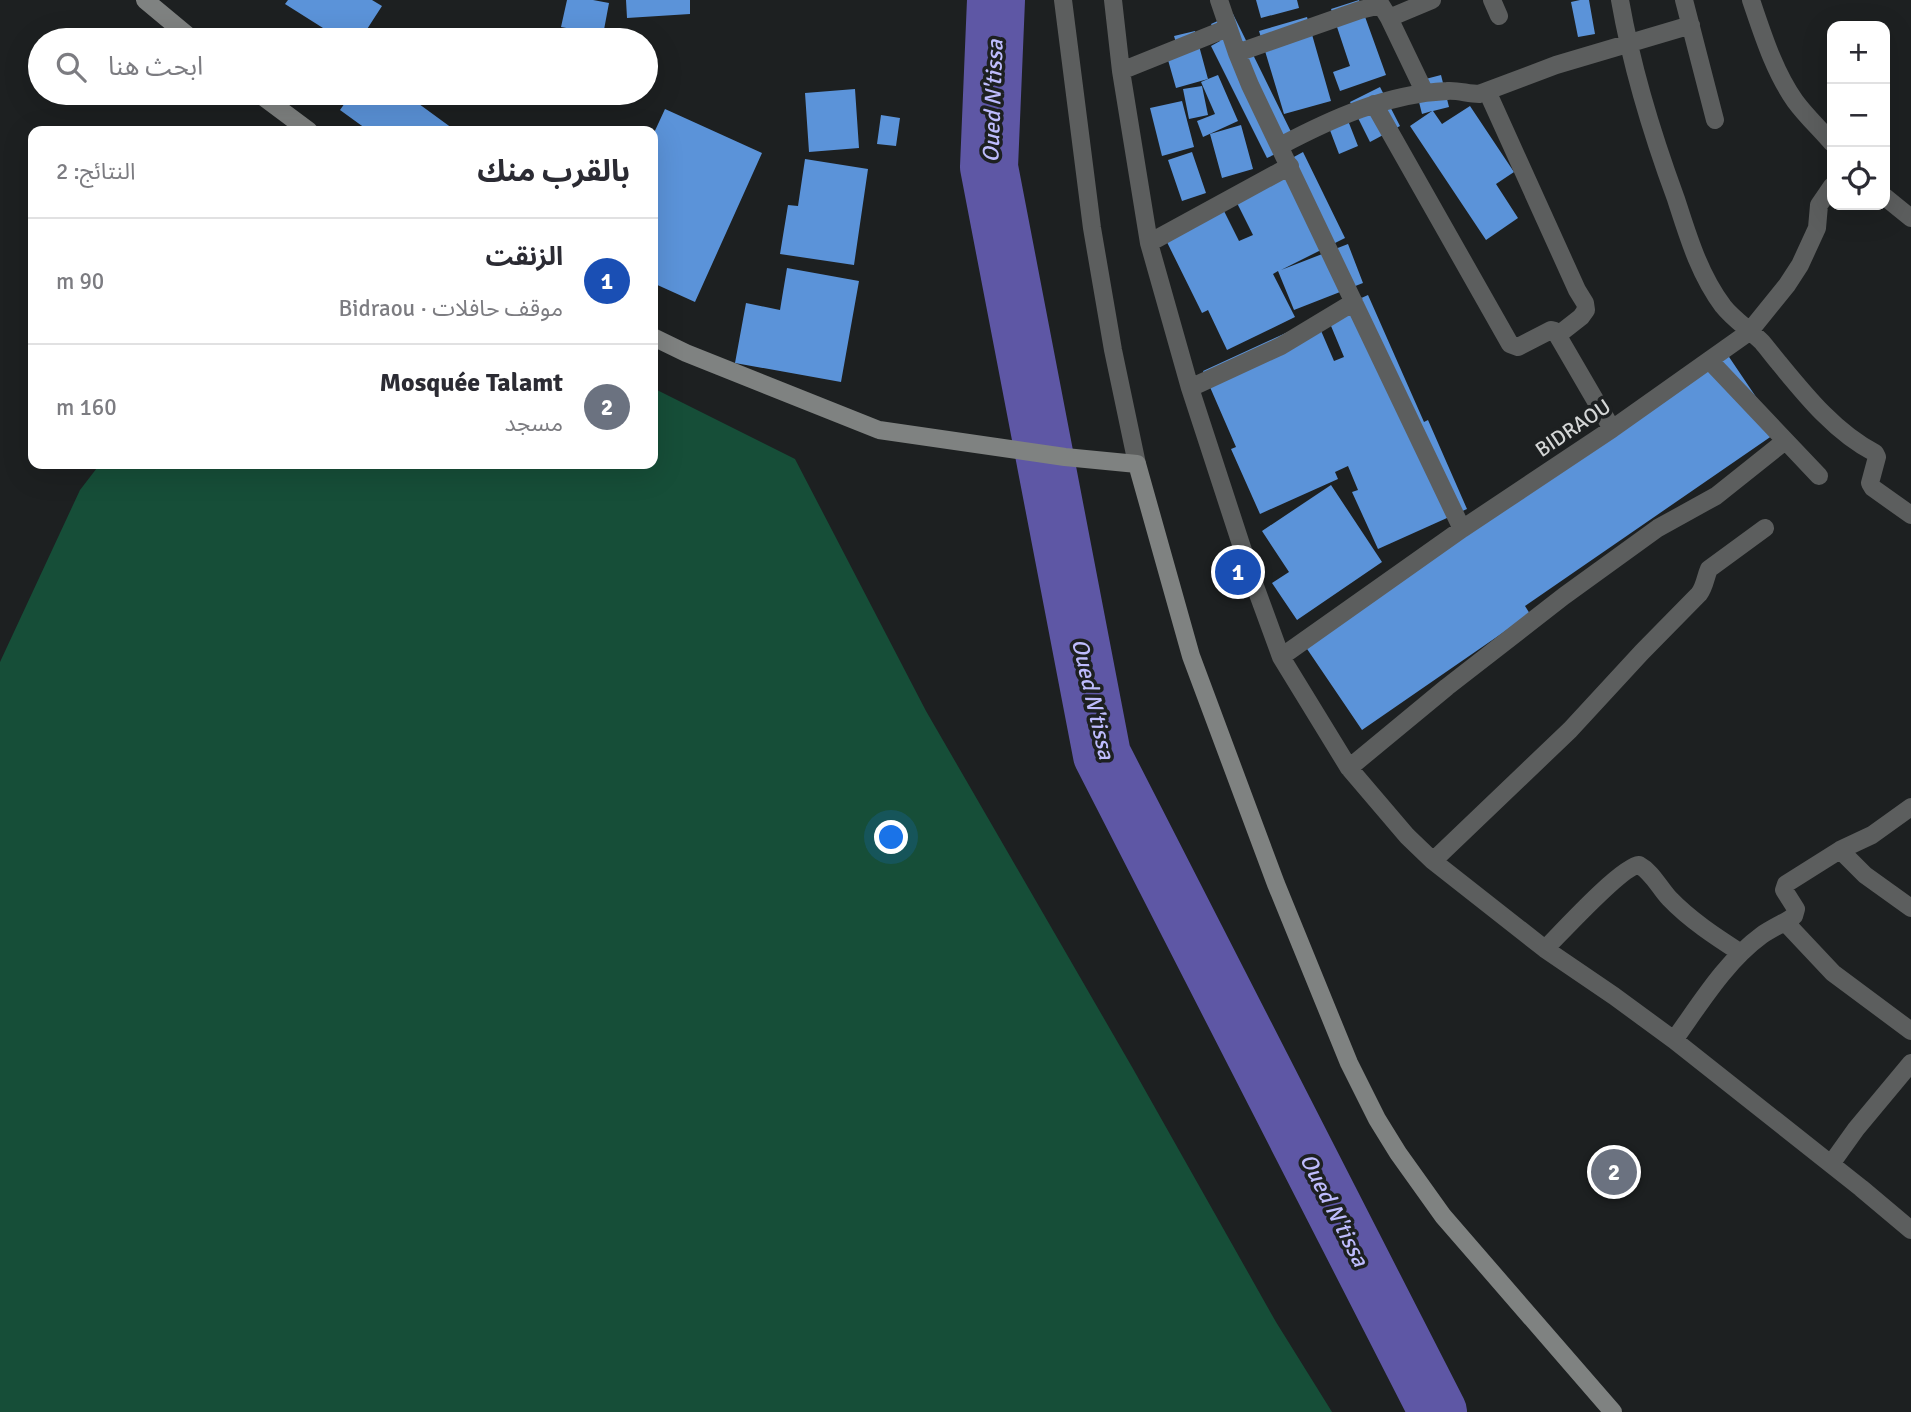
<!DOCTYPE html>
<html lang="ar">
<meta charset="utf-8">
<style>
:root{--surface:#fff;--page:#f2f2f3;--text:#2b2b33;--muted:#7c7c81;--line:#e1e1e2;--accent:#d93025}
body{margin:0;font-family:Signika,"Noto Sans Arabic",sans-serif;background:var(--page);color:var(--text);direction:rtl}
.controls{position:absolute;right:21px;top:21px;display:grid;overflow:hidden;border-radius:14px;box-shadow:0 7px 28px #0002}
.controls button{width:63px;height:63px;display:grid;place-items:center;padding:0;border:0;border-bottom:2px solid var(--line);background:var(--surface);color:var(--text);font:35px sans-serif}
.you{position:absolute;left:892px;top:838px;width:24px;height:24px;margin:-18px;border:5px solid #fff;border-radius:50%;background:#1a73e8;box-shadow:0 0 0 10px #1a73e833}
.badge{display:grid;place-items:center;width:46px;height:46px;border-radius:50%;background:var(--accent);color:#fff;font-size:23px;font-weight:700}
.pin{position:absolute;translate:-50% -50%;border:4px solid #fff;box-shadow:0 2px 7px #0006}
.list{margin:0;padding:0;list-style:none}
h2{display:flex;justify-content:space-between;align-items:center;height:91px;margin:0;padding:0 28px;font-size:30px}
h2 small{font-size:23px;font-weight:400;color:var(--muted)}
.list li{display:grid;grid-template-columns:46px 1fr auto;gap:21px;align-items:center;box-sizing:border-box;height:126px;padding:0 28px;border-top:2px solid var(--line)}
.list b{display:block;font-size:26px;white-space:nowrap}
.list p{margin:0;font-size:23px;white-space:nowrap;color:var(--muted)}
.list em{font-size:23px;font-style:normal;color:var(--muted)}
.icon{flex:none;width:38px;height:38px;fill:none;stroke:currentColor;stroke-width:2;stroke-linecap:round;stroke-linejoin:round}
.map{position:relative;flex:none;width:1911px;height:1412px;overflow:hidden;direction:ltr}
.search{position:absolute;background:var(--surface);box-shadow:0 7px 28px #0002;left:28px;top:28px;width:630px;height:77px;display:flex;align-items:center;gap:18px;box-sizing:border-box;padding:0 24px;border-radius:38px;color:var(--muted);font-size:26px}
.panel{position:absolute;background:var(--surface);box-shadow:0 7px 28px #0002;left:28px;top:126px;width:630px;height:343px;border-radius:14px;direction:rtl}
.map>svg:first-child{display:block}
.green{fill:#164e38}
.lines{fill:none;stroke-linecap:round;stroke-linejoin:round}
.river{stroke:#5e57a5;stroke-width:58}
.building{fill:#5b93d9}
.street{stroke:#5c5e5e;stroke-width:18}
.secondary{stroke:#7f8281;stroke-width:18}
.labels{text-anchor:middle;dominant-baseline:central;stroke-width:7;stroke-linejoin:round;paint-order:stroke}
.street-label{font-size:21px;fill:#d4d6d6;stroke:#1d2021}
.water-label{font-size:23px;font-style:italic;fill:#bebcfd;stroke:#1d2021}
</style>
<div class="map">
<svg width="1911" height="1412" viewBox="0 0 1911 1412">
<rect width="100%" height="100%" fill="#1d2021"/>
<path class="green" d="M653 388 795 459 926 711 1132 1067 1276 1322 1332 1412H0V662L80 490 100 464H653Z"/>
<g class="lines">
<path class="river" d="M996 0 989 167 1102 755 1438 1412"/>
</g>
<path class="building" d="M288 0H372L382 6 360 40H342L285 4Z
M567 0H593L609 3 603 35 561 27Z
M626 0H690V14L627 18Z
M1256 0H1297L1299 8 1261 18Z
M1359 0 1386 75 1340 91 1333 72 1350 66 1331 9Z
M1580 0H1589L1595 34 1578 37 1571 2Z
M1233 14 1297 144 1267 158 1211 46 1220 41 1211 24Z
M1307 17 1331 101 1284 114 1259 31Z
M1195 31 1208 79 1218 75 1238 121 1203 137 1197 121 1215 114 1201 82 1208 79 1176 88 1168 60 1180 56 1174 36Z
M1441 75 1449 107 1433 111 1442 124 1470 106 1514 172 1496 184 1518 218 1486 240 1410 126 1432 111 1422 114 1414 82Z
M1202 86 1208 115 1189 119 1183 89Z
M1380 87 1400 126 1370 142 1350 102Z
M855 89 859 148 809 152 805 93Z
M352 93H404L456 131H369L340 110Z
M1182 101 1194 147 1162 156 1150 108Z
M665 109 762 153 695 302 653 283V135Z
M881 115 900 118 896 146 877 144Z
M1347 118 1358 146 1339 154 1328 125Z
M1241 125 1253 169 1222 178 1210 134Z
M1192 152 1206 193 1182 201 1168 160Z
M1303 152 1345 238 1281 270 1348 244 1363 283 1294 310 1278 271 1273 274 1295 317 1227 350 1208 310 1202 313 1160 228 1218 199 1239 241 1253 235 1231 191Z
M805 159 868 169 854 265 780 254 788 205 798 206Z
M787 268 859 281 841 382 735 363 746 303 780 310Z
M1368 295 1424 422 1428 420 1467 509 1378 549 1352 492 1358 490 1348 466 1335 472 1338 479 1260 514 1231 449 1236 447 1203 371 1316 319 1334 361 1344 357 1326 314Z
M1723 348 1779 431 1525 606 1530 614 1362 730 1301 640Z
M1331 485 1382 562 1297 620 1272 583 1289 572 1262 531Z"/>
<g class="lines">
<path class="street" d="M1063 0 1092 228 1113 350 1137 464
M1113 0 1121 71 1149 243 1190 388 1251 575 1281 657 1349 768 1407 836 1433 861 1545 949 1614 996 1674 1040 1861 1188 1911 1230
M1219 0 1237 53 1250 85 1462 529
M1492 0 1499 16
M1620 0C1632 69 1652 134 1676 199 1688 236 1699 274 1723 306 1734 320 1749 329 1762 342 1768 349 1773 356 1779 363 1806 396 1836 433 1875 453L1877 457 1870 483 1873 488 1911 515
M1684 0 1715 120
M1751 0C1763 35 1774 71 1795 101 1806 116 1820 129 1832 143
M1389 18 1432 0
M1237 53 1360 10 1381 5 1389 18 1425 93
M1121 71 1228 28
M1487 91 1577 290 1585 303 1586 310 1581 317 1558 335
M1374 104 1510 344 1518 347 1551 330 1555 331 1612 429
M1280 146C1333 118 1386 94 1447 91 1458 90 1468 94 1479 94L1556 65 1691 25
M1885 197 1911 218
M1149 243 1290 166
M1710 361 1819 476
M1190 388 1281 346 1354 302
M1281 657 1462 529 1612 429 1749 332 1787 285 1800 265 1817 228 1819 205 1832 186
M1349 768 1447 687 1564 596 1658 528 1716 496 1785 441
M1840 850 1865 875 1911 908
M1433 861 1570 730 1642 652 1699 594C1705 586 1705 578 1709 569L1765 528
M1785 922 1833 973 1911 1031
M1545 949C1561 933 1622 866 1639 865 1652 872 1659 887 1669 898 1690 920 1716 937 1741 953
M1674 1040C1700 1004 1725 962 1762 935 1772 928 1784 923 1794 916L1796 909 1784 890 1786 884 1840 850 1872 835 1911 807
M1831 1164 1856 1129 1911 1063"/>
<path class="secondary" d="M145 0 193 40
M258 93 309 131
M653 337 686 353 879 430 1065 457 1137 464 1191 656 1276 884 1349 1063 1377 1119 1398 1153 1443 1216 1613 1412"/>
</g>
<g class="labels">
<g class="street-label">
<text transform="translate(1573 428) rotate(-34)">BIDRAOU</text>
</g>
<g class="water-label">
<text transform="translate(993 101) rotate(-88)">Oued N'tissa</text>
<text transform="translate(1093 699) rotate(77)">Oued N'tissa</text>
<text transform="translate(1334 1210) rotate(63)">Oued N'tissa</text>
</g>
</g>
</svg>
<div class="controls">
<button>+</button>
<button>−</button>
<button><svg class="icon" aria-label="locate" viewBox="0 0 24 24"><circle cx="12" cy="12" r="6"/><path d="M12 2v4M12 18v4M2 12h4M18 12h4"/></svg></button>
</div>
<div class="you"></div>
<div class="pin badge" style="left:1238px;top:572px;background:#1a4fb4">1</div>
<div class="pin badge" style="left:1614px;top:1172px;background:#6b7280">2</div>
<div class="search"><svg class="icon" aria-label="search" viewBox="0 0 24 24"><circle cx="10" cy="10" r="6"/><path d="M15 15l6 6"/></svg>ابحث هنا</div>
<section class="panel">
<h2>بالقرب منك<small>النتائج: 2</small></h2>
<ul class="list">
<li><span class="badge" style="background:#1a4fb4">1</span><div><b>الزنقت</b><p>موقف حافلات · Bidraou</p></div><em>90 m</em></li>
<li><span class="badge" style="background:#6b7280">2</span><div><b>Mosquée Talamt</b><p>مسجد</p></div><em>160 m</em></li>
</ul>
</section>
</div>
